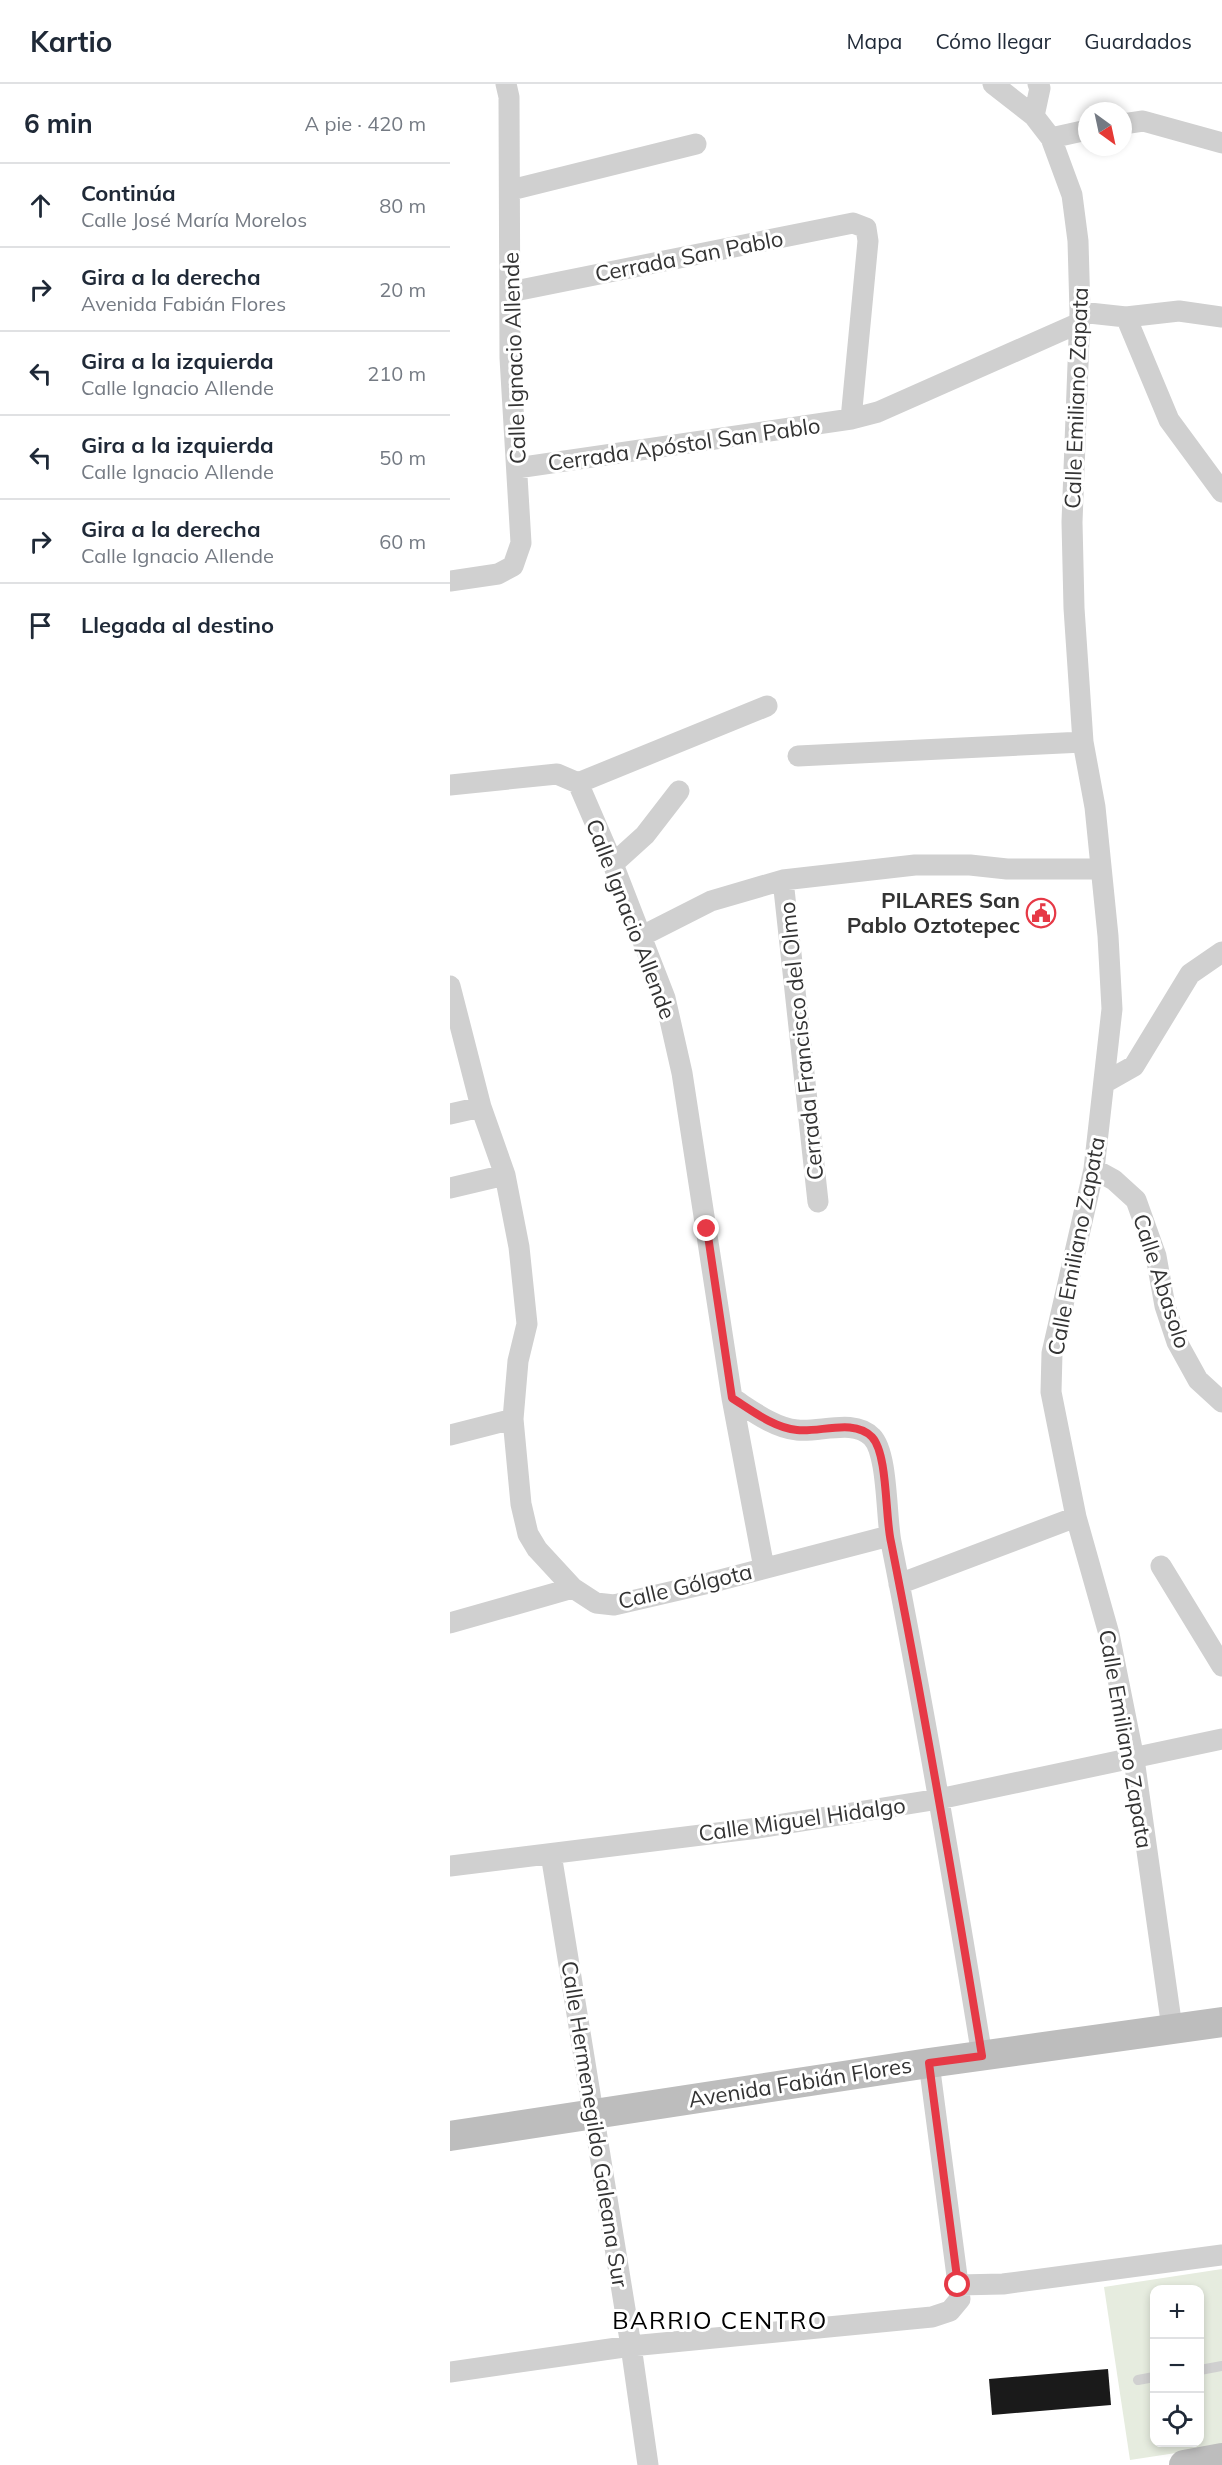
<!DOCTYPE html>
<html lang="es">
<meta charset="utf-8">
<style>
:root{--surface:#fff;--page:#f6f6f7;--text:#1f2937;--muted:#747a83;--line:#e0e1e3}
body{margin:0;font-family:Mulish,sans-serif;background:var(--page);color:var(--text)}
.controls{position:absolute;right:18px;bottom:18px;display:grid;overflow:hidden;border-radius:12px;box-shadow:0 3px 9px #0003}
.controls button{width:54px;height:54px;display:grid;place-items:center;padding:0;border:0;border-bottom:2px solid var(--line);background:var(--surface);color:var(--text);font:30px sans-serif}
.compass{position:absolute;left:628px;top:18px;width:54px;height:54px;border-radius:50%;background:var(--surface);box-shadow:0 3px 9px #0003;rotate:147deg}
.stop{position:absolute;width:18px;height:18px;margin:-14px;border:4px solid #e63946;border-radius:50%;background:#fff}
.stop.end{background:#e63946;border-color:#fff;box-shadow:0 2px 6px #0008}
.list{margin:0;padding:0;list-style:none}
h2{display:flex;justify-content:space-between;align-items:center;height:78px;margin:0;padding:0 24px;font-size:26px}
h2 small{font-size:20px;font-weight:400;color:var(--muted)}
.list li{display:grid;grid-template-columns:39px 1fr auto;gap:18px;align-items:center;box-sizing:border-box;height:84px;padding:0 24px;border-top:2px solid var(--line)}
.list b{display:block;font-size:22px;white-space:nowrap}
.list p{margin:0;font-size:20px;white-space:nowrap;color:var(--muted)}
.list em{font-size:20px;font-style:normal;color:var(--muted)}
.icon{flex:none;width:33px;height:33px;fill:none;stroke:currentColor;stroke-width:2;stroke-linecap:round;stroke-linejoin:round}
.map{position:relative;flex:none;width:772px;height:2381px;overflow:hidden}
header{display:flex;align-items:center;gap:36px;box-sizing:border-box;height:84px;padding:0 30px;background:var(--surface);border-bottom:2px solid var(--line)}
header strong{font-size:28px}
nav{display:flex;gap:33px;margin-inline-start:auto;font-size:21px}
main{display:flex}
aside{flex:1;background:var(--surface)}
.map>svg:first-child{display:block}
.green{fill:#e6ecdf;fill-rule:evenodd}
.building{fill:#1a1a1a}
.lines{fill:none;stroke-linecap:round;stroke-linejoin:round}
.lane{stroke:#d0d0d0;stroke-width:10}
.street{stroke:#d0d0d0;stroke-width:21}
.secondary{stroke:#bdbdbd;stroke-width:30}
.route{stroke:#e63946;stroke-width:8}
.labels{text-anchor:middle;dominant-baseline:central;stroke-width:6;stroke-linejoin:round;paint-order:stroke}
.street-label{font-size:22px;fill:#333;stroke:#fff}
.poi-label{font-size:22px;font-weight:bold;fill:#333;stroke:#fff;text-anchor:end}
.neighbourhood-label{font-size:24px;letter-spacing:1.5px;fill:#000;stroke:#fff}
</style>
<header>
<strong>Kartio</strong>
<nav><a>Mapa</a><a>Cómo llegar</a><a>Guardados</a></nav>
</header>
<main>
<aside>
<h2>6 min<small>A pie · 420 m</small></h2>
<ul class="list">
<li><svg class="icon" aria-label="ahead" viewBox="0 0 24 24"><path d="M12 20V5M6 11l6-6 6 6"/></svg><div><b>Continúa</b><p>Calle José María Morelos</p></div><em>80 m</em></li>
<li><svg class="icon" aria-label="right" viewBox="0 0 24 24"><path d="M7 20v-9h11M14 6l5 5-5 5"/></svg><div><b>Gira a la derecha</b><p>Avenida Fabián Flores</p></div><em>20 m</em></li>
<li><svg class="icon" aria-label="left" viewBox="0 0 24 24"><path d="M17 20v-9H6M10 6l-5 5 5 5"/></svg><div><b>Gira a la izquierda</b><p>Calle Ignacio Allende</p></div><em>210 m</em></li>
<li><svg class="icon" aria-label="left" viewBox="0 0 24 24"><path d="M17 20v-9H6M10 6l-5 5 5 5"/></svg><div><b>Gira a la izquierda</b><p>Calle Ignacio Allende</p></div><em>50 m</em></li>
<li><svg class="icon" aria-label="right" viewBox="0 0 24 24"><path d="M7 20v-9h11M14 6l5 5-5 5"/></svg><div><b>Gira a la derecha</b><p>Calle Ignacio Allende</p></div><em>60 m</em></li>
<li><svg class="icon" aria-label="arrive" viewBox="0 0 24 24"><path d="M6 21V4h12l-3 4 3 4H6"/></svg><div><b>Llegada al destino</b></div></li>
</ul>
</aside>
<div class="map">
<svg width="772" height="2381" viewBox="0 0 772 2381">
<rect width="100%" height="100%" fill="#fff"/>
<path class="green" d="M772 2185V2362L680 2376 654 2203ZM704 2206H750V2358H704Z"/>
<path class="building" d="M658 2285 661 2321 542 2331 539 2295Z"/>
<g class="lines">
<path class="lane" d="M750 2286 772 2282
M688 2296 704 2293"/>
<path class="street" d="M543 0 584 32 601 54 622 111 628 157 630 228 622 438 624 524 633 658 645 723 658 852 662 925 644 1085 602 1269 601 1308 626 1433 659 1550 684 1675 722 1944
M584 32 590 4 588 0
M673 40 693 37 772 59
M601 54 637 46
M61 106 246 60
M60 208 403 139 416 144 418 157 401 335
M630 228 676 233 729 227 772 233
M676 233 719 336 772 408
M67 384 401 335 428 328 629 239
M0 497 48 490 63 482 71 459 60 274 59 13 56 0
M348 672 633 658
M128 699 317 622
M0 701 107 690 128 699 163 780 215 914 232 989 282 1314 314 1484
M163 780 195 751 229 707
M333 796 368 1118
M192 852 261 817 333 796 465 781H520L557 785H650
M0 902 31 1023 55 1091 69 1163 77 1240 68 1277 63 1335 71 1420 78 1450 87 1465 123 1504
M654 999 684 982 740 890 772 868
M0 1030 31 1023
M644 1085 664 1096 686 1116 706 1172 715 1222 727 1258 748 1296 772 1318
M0 1104 55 1091
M282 1314C301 1326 324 1344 347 1346 369 1349 404 1334 422 1353 438 1369 436 1433 441 1458 475 1629 504 1800 532 1972
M0 1351 63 1335
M711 1482 772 1582
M449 1500 626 1433
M0 1539 123 1504 146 1519 164 1521 259 1499 439 1452
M101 1770 181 2262 198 2381
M0 1782 308 1744 489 1715 772 1655
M508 2201 553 2200 772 2171
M0 2288 181 2262 482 2233 500 2227 510 2215 479 1979"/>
<path class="secondary" d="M0 2052 479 1979 772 1938
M734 2381 772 2374"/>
</g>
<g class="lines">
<path class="route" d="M257 1145 282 1314C301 1326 324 1344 347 1346 369 1349 404 1334 422 1353 438 1370 435 1433 441 1458 475 1629 504 1800 532 1972L479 1979 508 2201"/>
</g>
<defs>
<g id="civic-ring" transform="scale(1.5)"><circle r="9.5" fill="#fff" stroke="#e63946" stroke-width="1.5"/><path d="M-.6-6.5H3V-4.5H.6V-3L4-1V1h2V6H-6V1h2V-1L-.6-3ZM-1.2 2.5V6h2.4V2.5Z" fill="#e63946"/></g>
</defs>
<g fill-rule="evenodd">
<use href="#civic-ring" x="591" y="829"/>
</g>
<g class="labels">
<g class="street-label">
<text transform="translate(239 172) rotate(-11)">Cerrada San Pablo</text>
<text transform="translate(64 274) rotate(-92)">Calle Ignacio Allende</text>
<text transform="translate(626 314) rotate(-88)">Calle Emiliano Zapata</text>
<text transform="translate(234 360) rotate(-8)">Cerrada Apóstol San Pablo</text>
<text transform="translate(181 835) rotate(69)">Calle Ignacio Allende</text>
<text transform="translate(351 957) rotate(-96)">Cerrada Francisco del Olmo</text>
<text transform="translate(626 1162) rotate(-79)">Calle Emiliano Zapata</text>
<text transform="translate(712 1197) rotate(72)">Calle Abasolo</text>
<text transform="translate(235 1502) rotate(-13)">Calle Gólgota</text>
<text transform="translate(676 1655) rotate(80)">Calle Emiliano Zapata</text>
<text transform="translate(352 1735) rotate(-8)">Calle Miguel Hidalgo</text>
<text transform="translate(350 1998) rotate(-9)">Avenida Fabián Flores</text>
<text transform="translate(145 2040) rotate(81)">Calle Hermenegildo Galeana Sur</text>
</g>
<g class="poi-label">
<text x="570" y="816">PILARES San<tspan x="570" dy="25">Pablo Oztotepec</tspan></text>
</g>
<g class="neighbourhood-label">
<text x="270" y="2236">BARRIO CENTRO</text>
</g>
</g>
</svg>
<div class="controls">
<button>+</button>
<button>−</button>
<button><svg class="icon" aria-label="locate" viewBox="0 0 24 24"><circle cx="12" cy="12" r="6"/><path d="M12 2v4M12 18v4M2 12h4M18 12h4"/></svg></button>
</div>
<svg class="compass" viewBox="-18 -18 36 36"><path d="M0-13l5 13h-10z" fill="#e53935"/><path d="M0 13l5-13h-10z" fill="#747a83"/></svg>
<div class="stop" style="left:508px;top:2201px"></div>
<div class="stop end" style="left:257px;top:1145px"></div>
</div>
</main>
